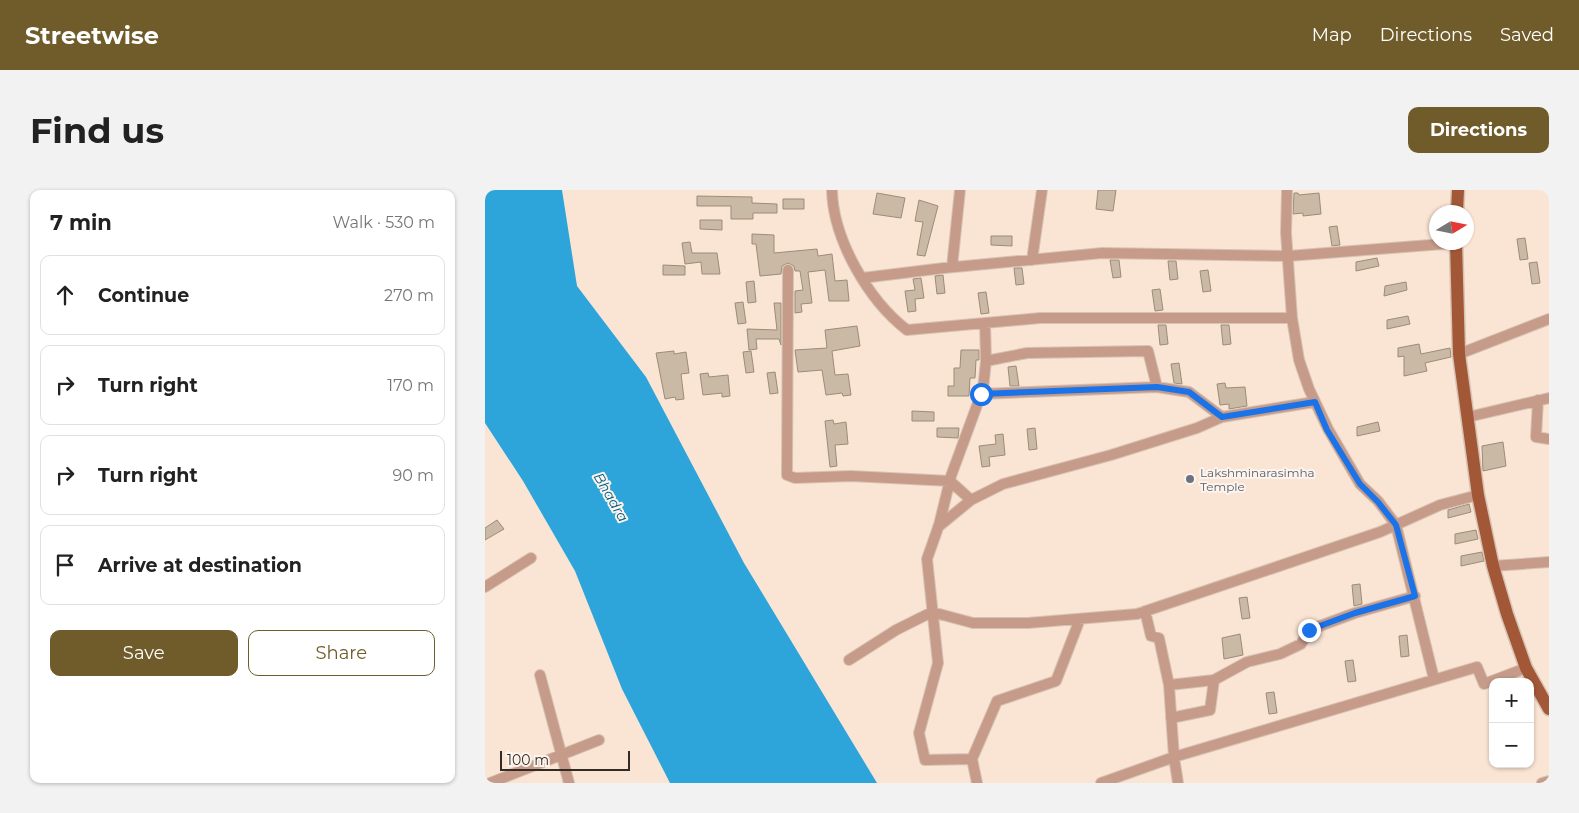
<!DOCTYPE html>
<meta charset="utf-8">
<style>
:root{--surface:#fff;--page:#f2f2f2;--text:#222;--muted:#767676;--line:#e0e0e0;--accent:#6f5c2a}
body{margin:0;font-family:Montserrat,sans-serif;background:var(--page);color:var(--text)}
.controls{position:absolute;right:15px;bottom:15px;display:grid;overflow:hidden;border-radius:10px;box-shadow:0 1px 4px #0004}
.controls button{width:45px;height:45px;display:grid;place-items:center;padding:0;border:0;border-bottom:1px solid var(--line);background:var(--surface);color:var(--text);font:25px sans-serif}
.compass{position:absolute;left:944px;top:15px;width:45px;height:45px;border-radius:50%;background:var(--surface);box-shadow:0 1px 4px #0004;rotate:80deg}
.scale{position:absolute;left:15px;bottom:12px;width:130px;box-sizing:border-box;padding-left:5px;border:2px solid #322a24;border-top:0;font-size:14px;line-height:18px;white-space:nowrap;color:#322a24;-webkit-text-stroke:4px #fdf4ed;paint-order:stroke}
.stop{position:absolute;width:15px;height:15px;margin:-11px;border:4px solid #1a73e8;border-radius:50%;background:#fff}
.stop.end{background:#1a73e8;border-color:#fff;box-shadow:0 1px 5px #0008}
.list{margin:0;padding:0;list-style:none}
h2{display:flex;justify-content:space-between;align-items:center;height:65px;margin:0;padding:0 20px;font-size:21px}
h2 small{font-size:16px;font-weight:400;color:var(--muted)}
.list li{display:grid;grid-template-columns:32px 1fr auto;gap:15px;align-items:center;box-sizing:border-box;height:80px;margin:0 10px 10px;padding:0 10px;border:1px solid var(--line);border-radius:10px}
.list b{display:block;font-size:19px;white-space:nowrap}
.list em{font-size:16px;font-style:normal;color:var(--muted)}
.actions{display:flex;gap:10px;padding:15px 20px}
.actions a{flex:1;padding:11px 0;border:1px solid var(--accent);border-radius:10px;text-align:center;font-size:18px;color:var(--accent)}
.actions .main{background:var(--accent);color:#fff}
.icon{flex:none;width:28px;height:28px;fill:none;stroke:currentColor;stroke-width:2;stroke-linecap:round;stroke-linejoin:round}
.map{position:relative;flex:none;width:1064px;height:593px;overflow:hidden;border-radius:10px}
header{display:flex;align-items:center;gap:30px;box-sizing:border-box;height:70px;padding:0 25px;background:var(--accent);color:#fff}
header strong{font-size:24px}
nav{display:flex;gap:28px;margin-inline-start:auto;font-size:18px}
.intro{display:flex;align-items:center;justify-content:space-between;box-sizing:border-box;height:120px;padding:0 30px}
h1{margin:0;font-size:35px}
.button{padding:12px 22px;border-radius:10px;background:var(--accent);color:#fff;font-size:18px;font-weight:700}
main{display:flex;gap:30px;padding:0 30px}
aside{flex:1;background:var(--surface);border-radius:10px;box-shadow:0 1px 4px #0004}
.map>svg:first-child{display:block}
.water{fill:#2da5db}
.building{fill:#cab9a5;stroke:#9b8c79}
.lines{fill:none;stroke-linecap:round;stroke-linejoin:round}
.minor-casing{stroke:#d6c3b4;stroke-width:12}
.major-casing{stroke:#d6c3b4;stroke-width:15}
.minor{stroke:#c69b89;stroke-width:10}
.major{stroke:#a25737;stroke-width:12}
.route{stroke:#1a73e8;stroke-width:6}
.worship-dot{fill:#6b7280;stroke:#fdf4ed;stroke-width:2}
.labels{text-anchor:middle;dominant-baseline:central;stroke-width:4;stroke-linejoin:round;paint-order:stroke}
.worship-label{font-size:12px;fill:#5b616d;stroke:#fdf4ed;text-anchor:start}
.water-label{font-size:14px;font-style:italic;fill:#005f84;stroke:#fdf4ed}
</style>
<header>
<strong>Streetwise</strong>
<nav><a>Map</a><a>Directions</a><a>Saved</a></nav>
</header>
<div class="intro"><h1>Find us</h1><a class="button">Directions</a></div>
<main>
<aside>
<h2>7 min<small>Walk · 530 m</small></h2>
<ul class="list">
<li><svg class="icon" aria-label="ahead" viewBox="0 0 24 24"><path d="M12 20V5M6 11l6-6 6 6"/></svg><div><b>Continue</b></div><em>270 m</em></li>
<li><svg class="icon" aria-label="right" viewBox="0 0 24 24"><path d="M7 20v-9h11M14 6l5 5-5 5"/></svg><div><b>Turn right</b></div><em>170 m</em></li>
<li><svg class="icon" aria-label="right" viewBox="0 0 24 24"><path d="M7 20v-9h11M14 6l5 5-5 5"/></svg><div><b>Turn right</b></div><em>90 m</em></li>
<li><svg class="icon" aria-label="arrive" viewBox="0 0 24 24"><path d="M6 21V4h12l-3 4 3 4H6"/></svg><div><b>Arrive at destination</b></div></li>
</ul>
<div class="actions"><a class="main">Save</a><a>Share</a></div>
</aside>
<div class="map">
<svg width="1064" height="593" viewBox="0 0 1064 593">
<rect width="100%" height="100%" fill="#fae4d4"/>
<path class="water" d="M0 0H77L92 96 161 187 259 373 392 593H185L137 499 90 381 38 291 0 233Z"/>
<path class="building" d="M613 0H631L628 21 611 19Z
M392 3 420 8 416 28 388 24Z
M809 3H813L814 5 834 3 836 24 818 26V23L808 24Z
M212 6 267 7V13L292 14V23H268V29H246V16H212Z
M298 9H319V19H298Z
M434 10 453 16 440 66 432 65 438 32 430 31Z
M215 30H237V40L215 39Z
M852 36 855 55 847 56 844 37Z
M267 44 289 45V63L332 59 333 66 347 64 350 91 362 90 364 111H344L340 80 323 82 327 113 316 114 317 122 310 123V101L318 100 315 81H310L309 76 303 73 297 76 296 84 275 86 271 54H267Z
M506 46H527V56L506 55Z
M1040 48 1043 69 1035 70 1032 49Z
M205 52 207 63H232L235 84H217L216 72 200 74 197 53Z
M892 68 894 76 871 81V72Z
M625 70H634L636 87 628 88Z
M683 71H691L693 89 685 90Z
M1052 72 1055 93 1047 94 1044 73Z
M178 75 200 76V85H178Z
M529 78H537L539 94 531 95Z
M723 80 726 101 718 102 715 81Z
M458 85 460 103 452 104 450 86Z
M436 88 439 108 430 109 431 121 423 122 420 101 430 100 428 89Z
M269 91 271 112 263 113 261 92Z
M921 92 922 100 899 106 900 96Z
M675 99 678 120 670 121 667 100Z
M501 102 504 123 496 124 493 103Z
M258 112 261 133 253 134 250 113Z
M289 113H296V155L294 149H271L272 159 264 160 262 139 292 140Z
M923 126 925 134 902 139V130Z
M673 135H681L683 154 675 155Z
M736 135H744L746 154 738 155Z
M372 136 375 156 347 161 350 185 363 184 366 205 358 206 357 203 341 205 337 180 313 182 310 160 342 158 340 140Z
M934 154 936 164 965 158 966 167 940 173 942 181 919 186V166L913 167V158Z
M476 160H494V170H491L490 188H485L484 206H463V196H469V178H475Z
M189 161V164L201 162 204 183 196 184 199 209 191 210 190 207 180 209 171 163Z
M266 161 269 182 261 183 258 162Z
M694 173 697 194 689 193 686 174Z
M531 176 534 196H525L523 177Z
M290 182 293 203 285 204 282 183Z
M223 183 224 187 243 185 245 206 237 207V203L218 205 215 184Z
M740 193 741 198 760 197 762 216 744 219V214L735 215 732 194Z
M427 221 449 222V231H427Z
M348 230 349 234 361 232 363 254 350 255 352 276 345 277 340 231Z
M893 232 895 241 872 246V237Z
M452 238H474L473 248 452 247Z
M550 238 552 259 544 260 542 239Z
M518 244 520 265 504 267 505 276 497 277 494 256 511 254 510 245Z
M1018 252 1021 276 998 281 997 256Z
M984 314 986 322 963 328V320Z
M12 330 19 339 0 350V338Z
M991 340 993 349 970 354V344Z
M997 362 999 371 976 376V366Z
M875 394 877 414 869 416 867 395Z
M762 407 765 428 757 429 754 408Z
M755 444 758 465 739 469 737 448Z
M922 445 924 466 916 467 914 446Z
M868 470 871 491 863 492 860 471Z
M789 502 792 523 784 524 781 503Z"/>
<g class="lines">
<g class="minor-casing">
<path id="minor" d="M347 0C348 49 383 110 422 140L555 128H807
M802 0 801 43 807 128 814 170 824 199 843 239 875 294 893 311 911 335 949 489
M547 70 557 0
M467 77 475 0
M303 80 302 285 310 288 366 286 465 291 486 310
M377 88 459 78 617 63 803 66 971 53
M974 164 1064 129
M501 171 542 163 663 161 672 197 704 202 737 227
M496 204 672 197
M1053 210 1051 247 1064 249
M983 227 1064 208
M453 337 486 310 518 294 626 265 712 238 737 227 829 212
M1008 376 1064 372
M0 397 46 368
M660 421 666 446 674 448 684 495 689 567 693 593
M364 470 411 440 447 422 488 433H543L652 424 895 342 955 315 993 305
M55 485 84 593
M684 495 729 490
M686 528 725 520 729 490 762 472 795 464 816 454 824 440 870 423 930 406
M487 569 440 570 434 543 453 473 442 369 454 335 466 286 498 199 501 171 500 133
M5 593 114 550
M492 593 487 569 512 511 571 491 595 429
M616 593 689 567 992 477 999 494 1041 478
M1057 593 1064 591"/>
</g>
<g class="major-casing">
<path id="major" d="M972 22 973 0
M971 52 974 164 993 305 1008 376 1022 424 1041 478 1064 519"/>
</g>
<use href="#minor" class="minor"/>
<use href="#major" class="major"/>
</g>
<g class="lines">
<path class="route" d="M496 204 672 197 704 202 737 227 830 212 842 240 875 294 893 312 911 335 930 406 870 423 824 440"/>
</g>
<circle class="worship-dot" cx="705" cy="289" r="5"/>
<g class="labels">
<g class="worship-label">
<text x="715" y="282">Lakshminarasimha<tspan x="715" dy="14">Temple</tspan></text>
</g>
<g class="water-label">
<text transform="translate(126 307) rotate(60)">Bhadra</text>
</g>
</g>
</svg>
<div class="controls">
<button>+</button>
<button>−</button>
</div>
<svg class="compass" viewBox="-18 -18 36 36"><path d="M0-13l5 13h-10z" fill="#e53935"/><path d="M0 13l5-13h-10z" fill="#767676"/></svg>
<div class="scale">100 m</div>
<div class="stop" style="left:496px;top:204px"></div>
<div class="stop end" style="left:824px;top:440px"></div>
</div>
</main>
